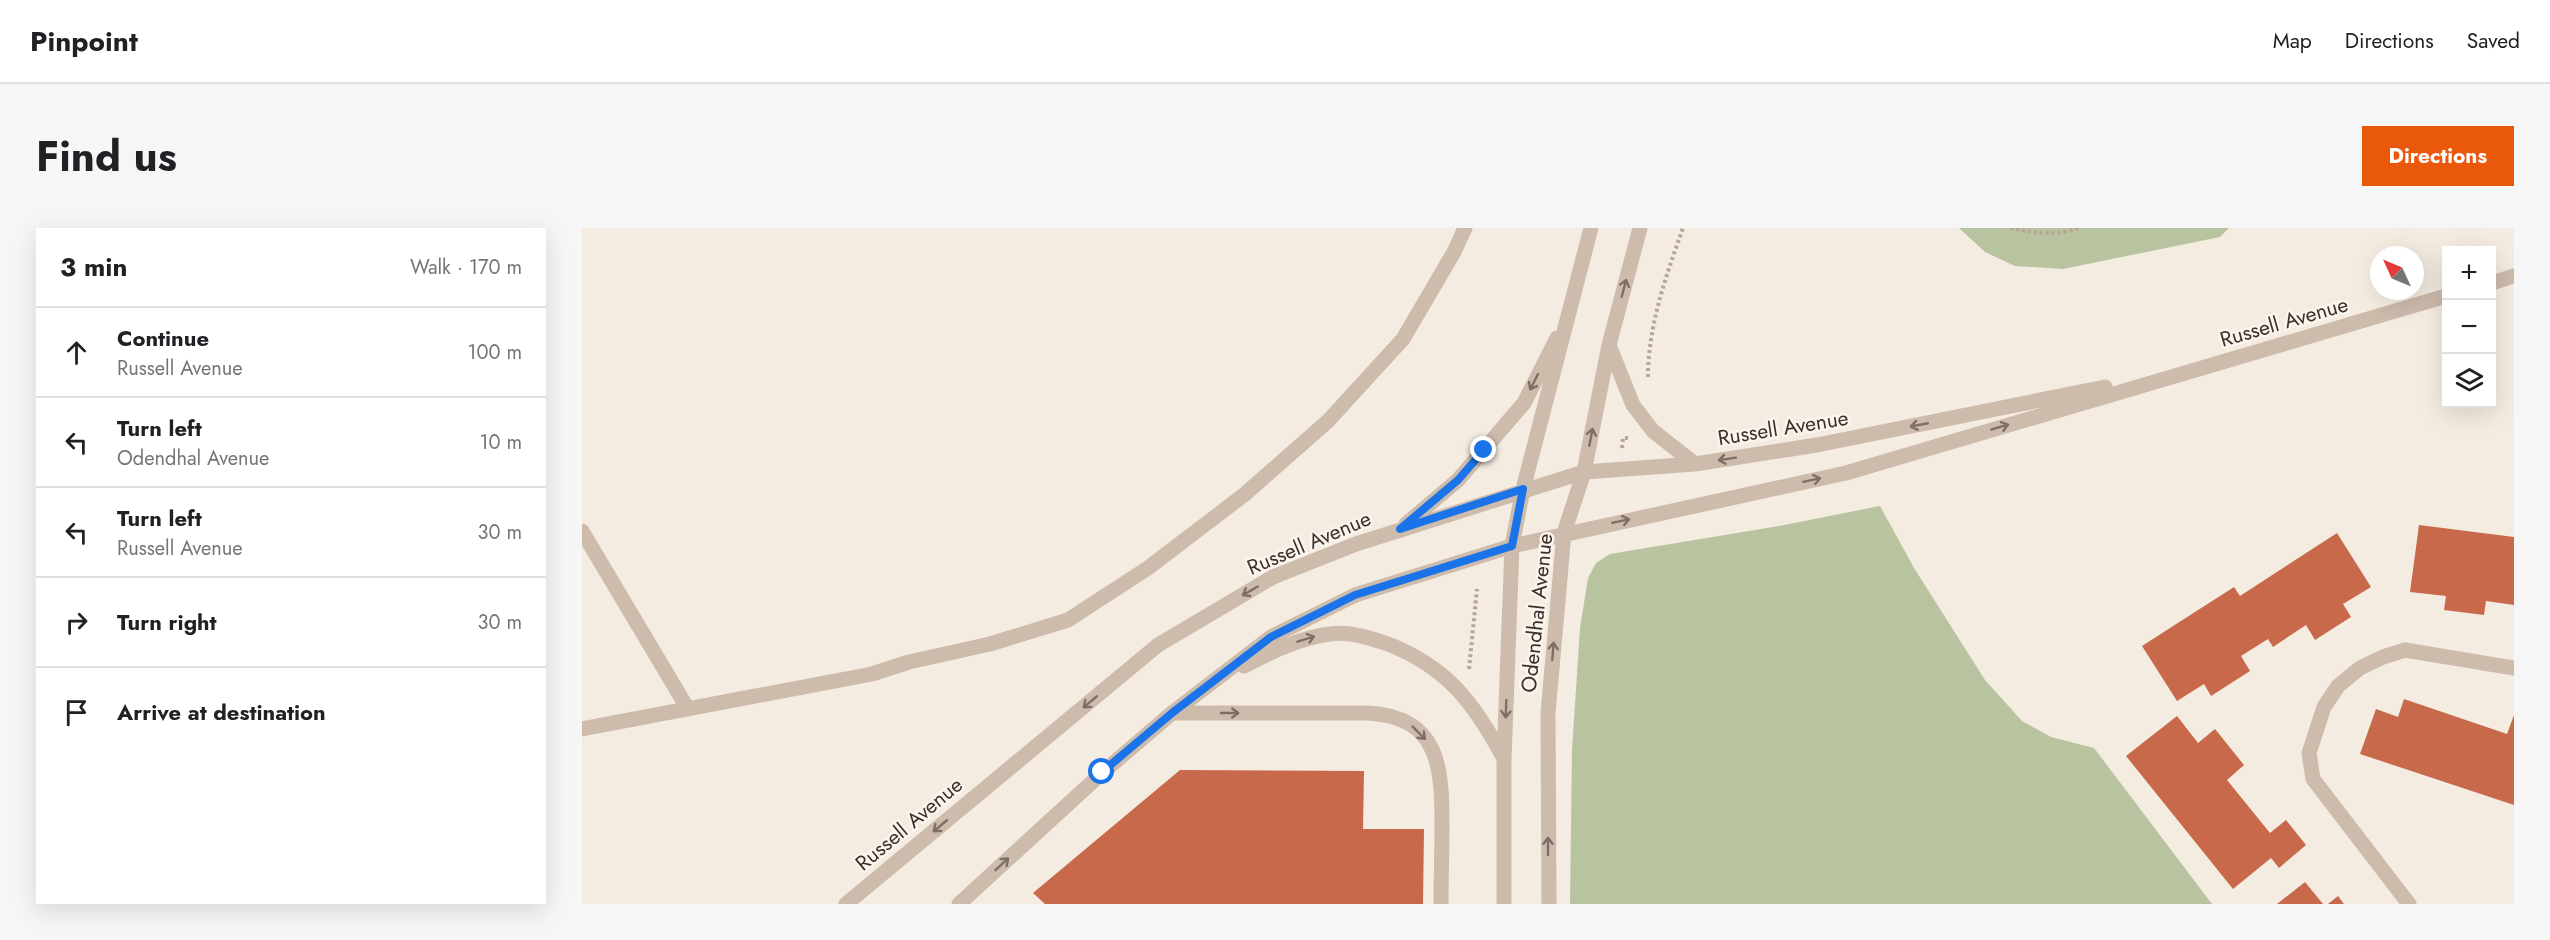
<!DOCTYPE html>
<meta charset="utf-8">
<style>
:root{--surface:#fff;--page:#f6f6f6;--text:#202124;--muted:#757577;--line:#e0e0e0;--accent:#ea580c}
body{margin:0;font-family:Jost,sans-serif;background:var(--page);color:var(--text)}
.controls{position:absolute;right:18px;top:18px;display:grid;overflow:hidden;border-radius:0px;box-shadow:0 6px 24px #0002}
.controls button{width:54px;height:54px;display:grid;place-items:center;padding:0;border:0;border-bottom:2px solid var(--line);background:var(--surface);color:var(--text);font:30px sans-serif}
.compass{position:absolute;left:1788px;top:18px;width:54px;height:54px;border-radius:50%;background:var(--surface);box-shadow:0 6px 24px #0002;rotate:314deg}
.stop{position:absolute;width:18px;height:18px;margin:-14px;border:4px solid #1a73e8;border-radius:50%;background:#fff}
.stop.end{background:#1a73e8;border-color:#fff;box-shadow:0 2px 6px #0008}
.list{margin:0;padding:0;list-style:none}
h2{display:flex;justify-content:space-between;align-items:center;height:78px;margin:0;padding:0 24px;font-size:26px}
h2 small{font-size:20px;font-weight:400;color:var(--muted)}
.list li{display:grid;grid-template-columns:39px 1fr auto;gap:18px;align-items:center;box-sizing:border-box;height:90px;padding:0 24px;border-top:2px solid var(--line)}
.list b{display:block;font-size:22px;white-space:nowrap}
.list p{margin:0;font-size:20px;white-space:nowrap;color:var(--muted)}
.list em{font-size:20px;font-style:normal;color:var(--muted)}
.icon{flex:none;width:33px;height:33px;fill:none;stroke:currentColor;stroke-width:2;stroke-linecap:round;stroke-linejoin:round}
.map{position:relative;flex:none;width:1932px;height:676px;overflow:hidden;border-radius:0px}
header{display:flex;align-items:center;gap:36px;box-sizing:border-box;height:84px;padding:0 30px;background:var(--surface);border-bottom:2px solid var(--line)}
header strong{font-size:28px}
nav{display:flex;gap:33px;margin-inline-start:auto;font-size:21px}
.intro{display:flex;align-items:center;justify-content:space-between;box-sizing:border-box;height:144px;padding:0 36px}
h1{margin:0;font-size:42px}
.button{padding:15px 27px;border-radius:0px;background:var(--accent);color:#fff;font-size:21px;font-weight:700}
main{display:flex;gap:36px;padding:0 36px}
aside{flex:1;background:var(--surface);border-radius:0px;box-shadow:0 6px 24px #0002}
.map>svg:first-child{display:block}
.green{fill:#b8c4a0}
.building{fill:#c8694b}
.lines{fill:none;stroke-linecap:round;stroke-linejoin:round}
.path{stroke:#b9a596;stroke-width:4;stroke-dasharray:3 3;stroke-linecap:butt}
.service{stroke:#cdbbac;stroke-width:15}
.tertiary{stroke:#cdbbac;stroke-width:15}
.oneway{stroke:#7d6f65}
.route{stroke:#1a73e8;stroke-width:8}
.labels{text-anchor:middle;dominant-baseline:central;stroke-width:5;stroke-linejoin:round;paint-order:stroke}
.street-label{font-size:21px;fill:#3b302b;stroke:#fbf5ee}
</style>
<header>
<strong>Pinpoint</strong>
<nav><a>Map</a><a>Directions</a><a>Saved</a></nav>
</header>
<div class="intro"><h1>Find us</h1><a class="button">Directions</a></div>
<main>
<aside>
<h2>3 min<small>Walk · 170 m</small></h2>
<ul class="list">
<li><svg class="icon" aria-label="ahead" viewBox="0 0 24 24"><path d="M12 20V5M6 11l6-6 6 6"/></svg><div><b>Continue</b><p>Russell Avenue</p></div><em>100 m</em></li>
<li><svg class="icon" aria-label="left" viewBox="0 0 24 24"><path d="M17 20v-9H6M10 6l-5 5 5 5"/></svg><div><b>Turn left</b><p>Odendhal Avenue</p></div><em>10 m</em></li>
<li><svg class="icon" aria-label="left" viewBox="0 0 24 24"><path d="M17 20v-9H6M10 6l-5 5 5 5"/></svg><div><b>Turn left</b><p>Russell Avenue</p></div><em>30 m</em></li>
<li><svg class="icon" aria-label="right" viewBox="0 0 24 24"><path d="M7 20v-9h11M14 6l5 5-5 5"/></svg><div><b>Turn right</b></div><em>30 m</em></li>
<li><svg class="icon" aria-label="arrive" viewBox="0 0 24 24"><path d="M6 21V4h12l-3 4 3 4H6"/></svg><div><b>Arrive at destination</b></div></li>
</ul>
</aside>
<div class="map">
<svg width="1932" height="676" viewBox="0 0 1932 676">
<rect width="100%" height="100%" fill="#f4ebe1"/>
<path class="green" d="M1377 0H1647L1638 9 1481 41 1433 38 1403 24Z
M1298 278 1332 340 1403 452 1440 493 1469 509 1512 520 1630 676H988L990 522 998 400 1006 350 1014 335 1028 326 1197 298Z"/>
<path class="building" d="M1837 297 1932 309V377L1904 373 1902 387 1862 382 1864 368 1828 364Z
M1755 305 1789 359 1761 376 1769 389 1733 412 1724 397 1691 419 1686 411 1659 428 1668 443 1629 468 1622 456 1595 473 1560 418 1652 359 1658 368Z
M1822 471 1925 506 1932 487V577L1778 526 1794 481 1816 489Z
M1595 488 1616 515 1633 501 1662 537 1645 552 1688 605 1704 592 1724 617 1697 640 1689 630 1651 661 1544 528Z
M598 542 782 543 781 601H842L841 676H463L451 665Z
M1723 654 1741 676H1695Z
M1756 668 1762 676H1746Z"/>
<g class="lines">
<path class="path" d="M1428 0C1452 5 1473 8 1497 0
M1066 149C1066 98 1084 48 1101 0
M1040 220 1041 210H1048
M887 441 895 361"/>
<path class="service" d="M0 303 106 481
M590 485H786C858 489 860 540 860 598 860 624 859 650 859 676
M0 501 290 446 327 434 408 416 486 392 566 340 663 266 746 193 821 111 872 24 883 0
M1827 676 1731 551 1727 525 1742 479 1756 458 1778 440 1801 429 1823 422 1932 440"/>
<path class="tertiary" d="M1910 55 1932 48
M1027 117 1051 177 1071 203 1113 236
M824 296 876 252 942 175 975 110
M662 438C689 424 717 410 748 406 767 403 788 410 806 416 865 439 892 475 921 529
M264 676 576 417 691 349 774 316 1002 244 1113 236 1235 217 1523 159
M377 676 520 545 590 485 689 409 773 367 930 318 1264 245 1864 68
M922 676V531L930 318 941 261 1009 0
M967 676 966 485 982 305 1002 244 1027 117 1058 0"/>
</g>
<defs><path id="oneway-shaft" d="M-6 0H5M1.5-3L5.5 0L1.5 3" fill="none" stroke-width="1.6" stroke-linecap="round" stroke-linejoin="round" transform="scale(1.5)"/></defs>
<g class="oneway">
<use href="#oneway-shaft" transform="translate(1042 60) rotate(-75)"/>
<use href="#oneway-shaft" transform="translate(952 154) rotate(117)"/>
<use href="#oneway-shaft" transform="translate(1337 197) rotate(169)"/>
<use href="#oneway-shaft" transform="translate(1418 199) rotate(-16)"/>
<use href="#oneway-shaft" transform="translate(1009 209) rotate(-79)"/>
<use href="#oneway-shaft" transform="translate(1145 231) rotate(171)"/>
<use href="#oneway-shaft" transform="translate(1230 252) rotate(-12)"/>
<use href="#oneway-shaft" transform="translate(1039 293) rotate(-12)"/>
<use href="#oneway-shaft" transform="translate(668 363) rotate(150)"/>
<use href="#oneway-shaft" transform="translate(724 411) rotate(-17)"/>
<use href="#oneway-shaft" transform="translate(971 423) rotate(-85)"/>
<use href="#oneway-shaft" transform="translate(508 474) rotate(140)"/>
<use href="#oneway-shaft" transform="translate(924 481) rotate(92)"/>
<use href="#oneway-shaft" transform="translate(648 485)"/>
<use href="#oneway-shaft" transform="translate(837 505) rotate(45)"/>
<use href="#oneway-shaft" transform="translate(358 598) rotate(140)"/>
<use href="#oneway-shaft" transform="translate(966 618) rotate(-90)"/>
<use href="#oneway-shaft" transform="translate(420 636) rotate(-43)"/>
</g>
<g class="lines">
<path class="route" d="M520 544 590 485 689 409 773 367 930 318 941 261 818 301 876 252 902 222"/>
</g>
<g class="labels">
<g class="street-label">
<text transform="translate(1702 94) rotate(-16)">Russell Avenue</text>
<text transform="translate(1201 200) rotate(-9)">Russell Avenue</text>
<text transform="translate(727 315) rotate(-23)">Russell Avenue</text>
<text transform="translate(955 385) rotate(-84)">Odendhal Avenue</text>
<text transform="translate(327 596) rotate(-40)">Russell Avenue</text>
</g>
</g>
</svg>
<div class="controls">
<button>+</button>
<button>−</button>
<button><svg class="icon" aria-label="layers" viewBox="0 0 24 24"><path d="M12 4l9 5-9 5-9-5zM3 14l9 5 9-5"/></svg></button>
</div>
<svg class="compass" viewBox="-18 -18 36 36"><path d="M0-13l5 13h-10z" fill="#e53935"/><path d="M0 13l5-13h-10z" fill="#757577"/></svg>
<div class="stop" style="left:520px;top:544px"></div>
<div class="stop end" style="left:902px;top:222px"></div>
</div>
</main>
